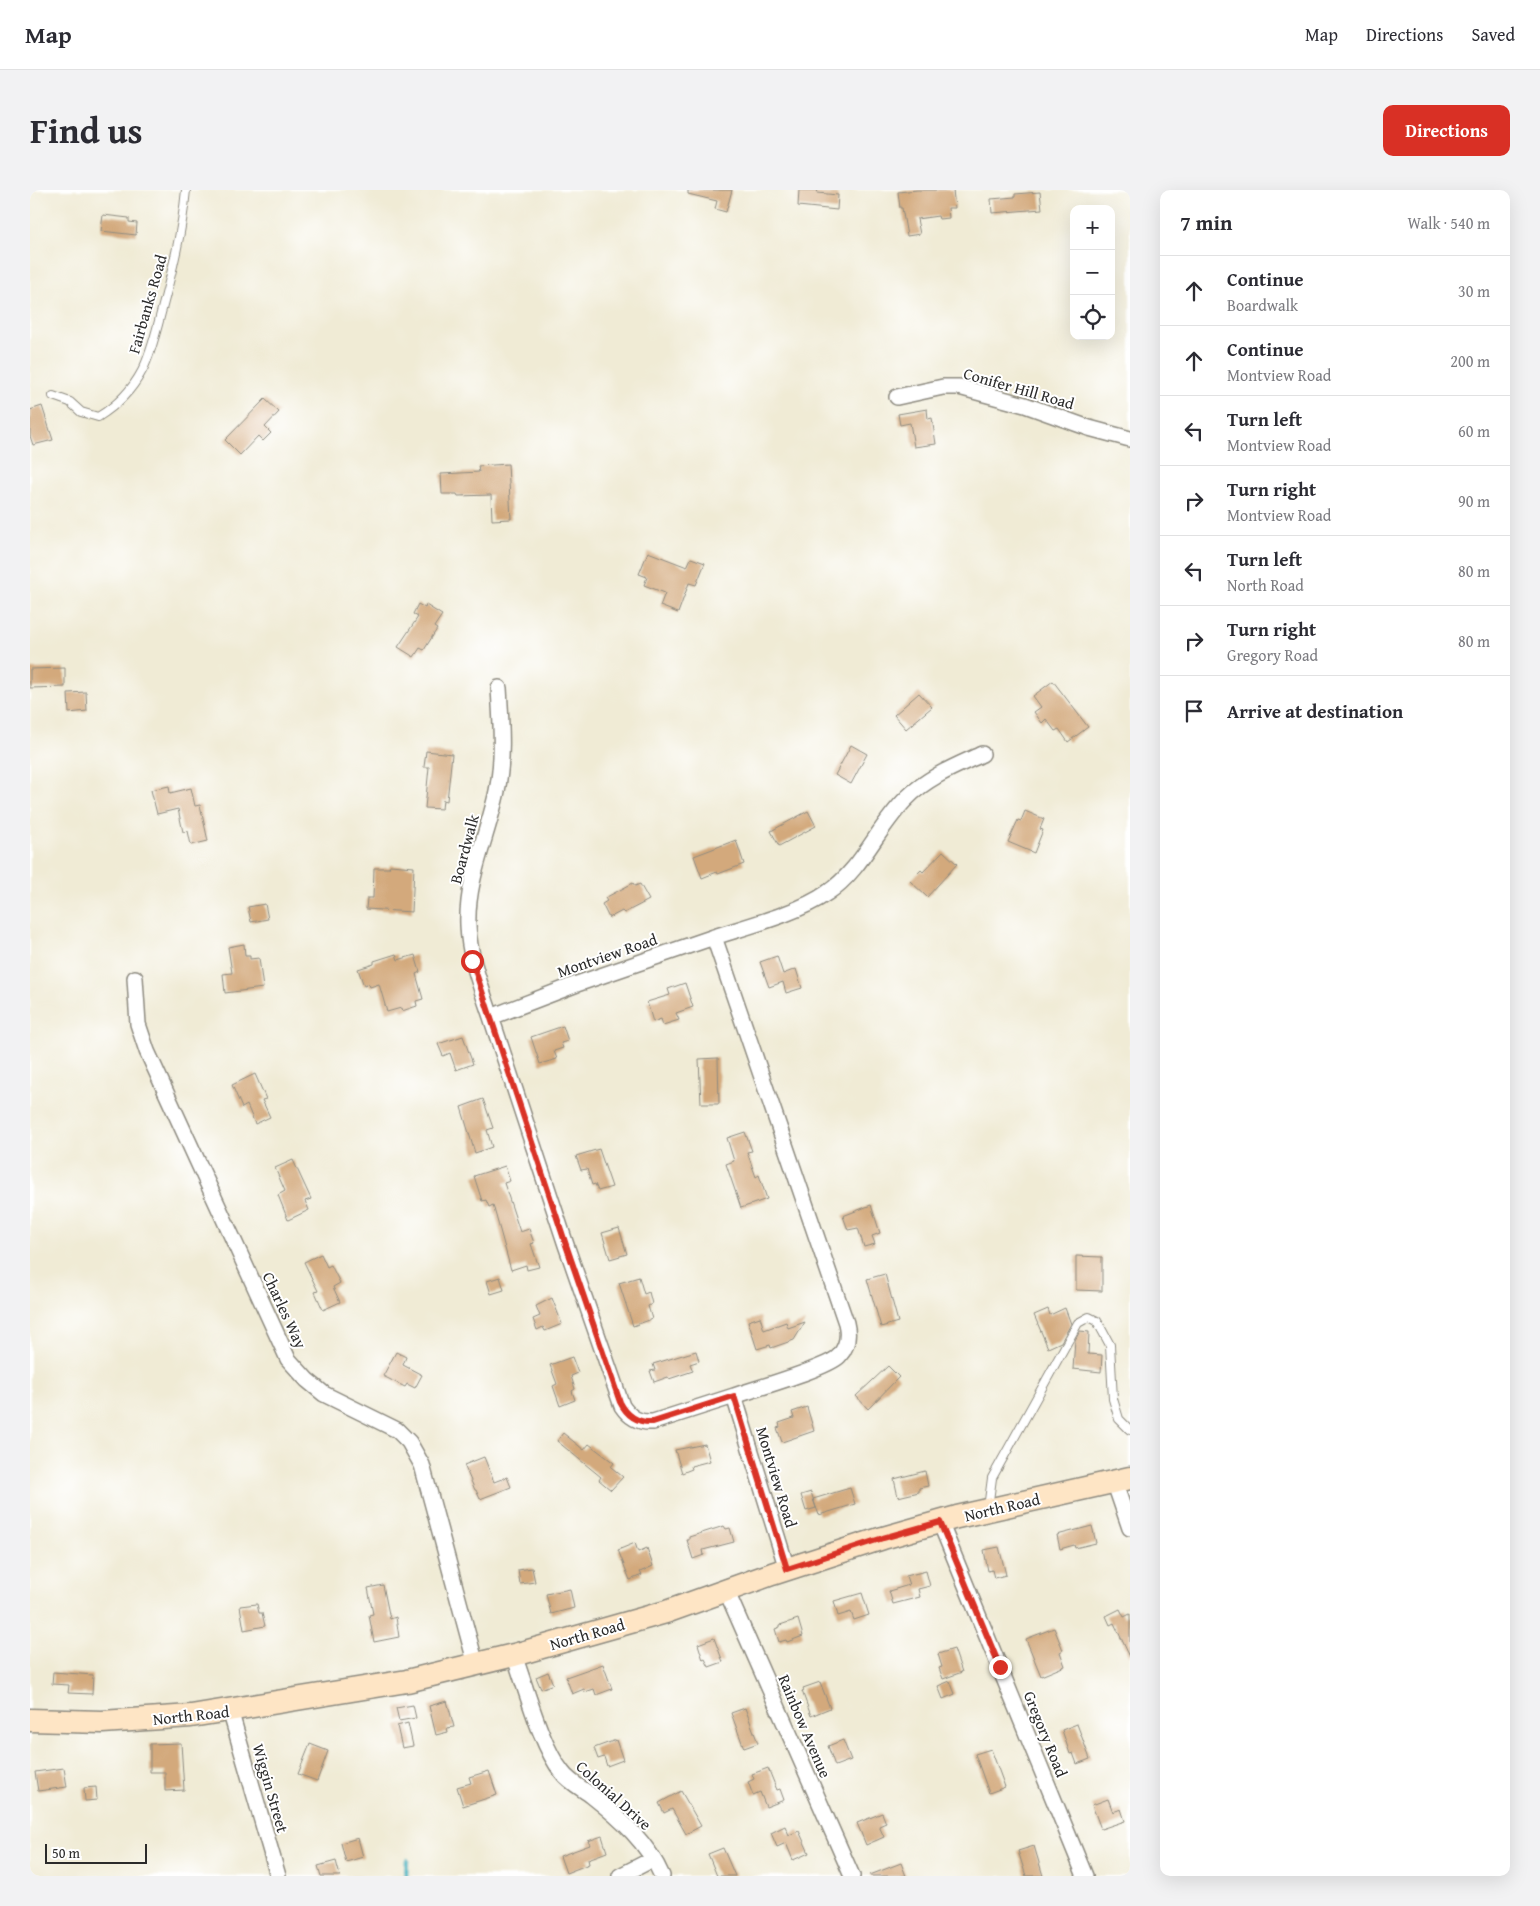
<!DOCTYPE html>
<meta charset="utf-8">
<style>
:root{--surface:#fff;--page:#f2f2f3;--text:#2b2b33;--muted:#7c7c81;--line:#e1e1e2;--accent:#d93025}
body{margin:0;font-family:"Gentium Book Plus",serif;background:var(--page);color:var(--text)}
.controls{position:absolute;right:15px;top:15px;display:grid;overflow:hidden;border-radius:10px;box-shadow:0 5px 20px #0002}
.controls button{width:45px;height:45px;display:grid;place-items:center;padding:0;border:0;border-bottom:1px solid var(--line);background:var(--surface);color:var(--text);font:25px sans-serif}
.scale{position:absolute;left:15px;bottom:12px;width:102px;box-sizing:border-box;padding-left:5px;border:2px solid #2b2b2b;border-top:0;font-size:14px;line-height:18px;white-space:nowrap;color:#2b2b2b;-webkit-text-stroke:4px #fff;paint-order:stroke}
.stop{position:absolute;width:15px;height:15px;margin:-11px;border:4px solid #d93025;border-radius:50%;background:#fff}
.stop.end{background:#d93025;border-color:#fff;box-shadow:0 1px 5px #0008}
.list{margin:0;padding:0;list-style:none}
h2{display:flex;justify-content:space-between;align-items:center;height:65px;margin:0;padding:0 20px;font-size:21px}
h2 small{font-size:16px;font-weight:400;color:var(--muted)}
.list li{display:grid;grid-template-columns:32px 1fr auto;gap:15px;align-items:center;box-sizing:border-box;height:70px;padding:0 20px;border-top:1px solid var(--line)}
.list b{display:block;font-size:19px;white-space:nowrap}
.list p{margin:0;font-size:16px;white-space:nowrap;color:var(--muted)}
.list em{font-size:16px;font-style:normal;color:var(--muted)}
.icon{flex:none;width:28px;height:28px;fill:none;stroke:currentColor;stroke-width:2;stroke-linecap:round;stroke-linejoin:round}
.map{position:relative;flex:none;width:1100px;height:1686px;overflow:hidden;border-radius:10px}
header{display:flex;align-items:center;gap:30px;box-sizing:border-box;height:70px;padding:0 25px;background:var(--surface);border-bottom:1px solid var(--line)}
header strong{font-size:24px}
nav{display:flex;gap:28px;margin-inline-start:auto;font-size:18px}
.intro{display:flex;align-items:center;justify-content:space-between;box-sizing:border-box;height:120px;padding:0 30px}
h1{margin:0;font-size:35px}
.button{padding:12px 22px;border-radius:10px;background:var(--accent);color:#fff;font-size:18px;font-weight:700}
main{display:flex;gap:30px;padding:0 30px}
aside{flex:1;background:var(--surface);border-radius:10px;box-shadow:0 5px 20px #0002}
.map>svg:first-child{display:block}
.lines{fill:none;stroke-linecap:round;stroke-linejoin:round}
.stream{stroke:#3eadbb;stroke-width:4.5}
.building{fill:#d3a97c}
.lane-casing{stroke:#8e8b80;stroke-width:10}
.street-casing{stroke:#8e8b80;stroke-width:18}
.secondary-casing{stroke:#8e8b80;stroke-width:25}
.lane{stroke:#fff;stroke-width:8}
.street{stroke:#fff;stroke-width:15}
.secondary{stroke:#fee5c5;stroke-width:22}
.route{stroke:#d93025;stroke-width:6}
.labels{text-anchor:middle;dominant-baseline:central;stroke-width:4;stroke-linejoin:round;paint-order:stroke}
.street-label{font-size:16px;fill:#2b2b2b;stroke:#fff}
</style>
<header>
<strong>Map</strong>
<nav><a>Map</a><a>Directions</a><a>Saved</a></nav>
</header>
<div class="intro"><h1>Find us</h1><a class="button">Directions</a></div>
<main>
<div class="map">
<svg width="1100" height="1686" viewBox="0 0 1100 1686">
<rect width="100%" height="100%" fill="#fff"/>
<filter id="ink" filterUnits="userSpaceOnUse"><feTurbulence type="fractalNoise" baseFrequency=".02" numOctaves="2"/><feDisplacementMap in="SourceGraphic" scale="10" xChannelSelector="R" yChannelSelector="G"/><feConvolveMatrix kernelMatrix="1 2 1 2 8 2 1 2 1" color-interpolation-filters="sRGB"/></filter>
<filter id="wash" filterUnits="userSpaceOnUse"><feTurbulence type="fractalNoise" baseFrequency=".0096" numOctaves="4" result="noise"/><feDisplacementMap in="SourceGraphic" scale="20" xChannelSelector="R" yChannelSelector="G"/><feGaussianBlur stdDeviation="1.12" result="paint"/><feColorMatrix in="noise" values="0 0 0 0 0 0 0 0 0 0 0 0 0 0 0 0 0 1.4 0 .05"/><feComposite in="paint" operator="in"/></filter>
<g filter="url(#wash)">
<rect width="100%" height="100%" fill="#f0ebd5"/>
<g class="lines">
<path class="stream" d="M376 1686 377 1670"/>
</g>
<g id="blocks">
<path class="building" d="M658 0H702L696 22 685 19 687 11 658 4Z
M769 0H788L787 3 808 5 807 20 768 16Z
M887 0H923L925 18H918L919 28 909 29 908 26 887 29 890 44 877 46 872 18H870L868 2Z
M1010 2 1012 19 962 23 961 9 985 7V4Z
M73 25 99 28V32L107 33 106 45 71 41Z
M235 209 249 222 235 237 241 243 233 251 228 246 210 265 195 250Z
M12 216 23 250 3 255 0 246V220Z
M897 219 898 229 902 228 906 254 884 257 880 233 870 235 868 224Z
M478 274 481 329 462 330 461 305 428 306 427 304H412L411 284 449 282 448 276Z
M618 362 657 377 661 368 675 373 666 395 659 393 648 423 630 416 635 403 614 395 617 387 609 384Z
M388 414 395 418 396 415 412 425 404 437 407 439 394 460 390 458 384 467 368 457 388 427 383 424Z
M35 478V497L0 498V479Z
M1023 491 1058 537 1038 552 1029 539 1025 541 1016 529 1012 533 1004 522 1011 517 1003 506Z
M56 502 57 521 39 523 38 503Z
M889 503 902 517 876 539 864 525Z
M821 555 837 564 821 594 805 585Z
M396 561 422 564 417 611 413 610 412 619 395 618 399 577H394Z
M139 596 140 603 161 598 165 616 170 615 178 651 161 655 158 641 153 642 148 619 127 624 121 600Z
M778 621 786 636 749 656 741 641Z
M995 621 1014 629 1010 639 1013 640 1004 663 978 652 988 630 991 631Z
M706 650 714 674 688 684 687 682 672 688 664 666Z
M913 661 927 674 897 707 880 691 891 680 893 682Z
M360 675 384 677 382 722 336 719 337 708H343L344 678H359Z
M603 693 605 696 610 694 619 710 594 723 592 721 579 728 572 714 577 711 575 708Z
M235 714 238 729 221 732 218 717Z
M214 754 215 766H220V769L229 768 233 798 195 803 193 784 202 783 198 757Z
M366 764 368 770 385 765 390 782 386 784 393 809 386 811 387 816 372 821 371 818 357 822 349 794 340 797 339 794 334 796 328 779 344 774V771Z
M747 766 753 784 766 779 772 798 756 803 753 792 739 797 730 772Z
M655 793 663 817 646 823 649 830 633 835 631 829 623 832 617 812 640 805 638 799Z
M533 836 538 851 531 853 533 858 524 861 527 869 510 874 501 847Z
M433 846 443 874 426 880 420 863 413 866 408 854Z
M688 868 689 914H671L669 869Z
M225 884 236 909 232 910 240 927 225 934 217 915 212 918 202 895Z
M453 909 463 938 457 940 462 957 445 963 431 917Z
M715 942 722 961 717 962 726 987 729 985 737 1009 711 1018 696 974 704 971 697 948Z
M569 959 582 997 568 1001 565 994 562 995 557 979 551 980 546 966Z
M263 970 281 1009 275 1011 279 1020 258 1030 248 1005 255 1001 245 978Z
M475 976 480 991 474 993 490 1042 499 1039 504 1053 501 1054 509 1077 497 1080 496 1075 481 1080 463 1015 459 1017 456 1010 452 1011 444 986Z
M841 1015 850 1043 842 1046 845 1054 834 1057 828 1038 818 1040 813 1026Z
M589 1038 597 1064 580 1069 572 1043Z
M291 1064 297 1077 301 1075 310 1093 303 1097 310 1112 293 1120 285 1102 288 1101 274 1072Z
M1046 1066 1072 1067V1101L1046 1100Z
M855 1084 868 1132 851 1137 837 1089Z
M470 1087 474 1100 461 1104 457 1091Z
M609 1087 614 1104 619 1102 622 1114 618 1116 622 1129 603 1136 589 1093Z
M522 1108 532 1134 515 1141 513 1137 507 1140 503 1129 510 1126 506 1116Z
M1035 1118 1041 1134 1031 1152 1018 1158 1004 1125 1018 1119 1020 1125Z
M730 1127 734 1140 756 1132 758 1138 775 1132 764 1150 741 1158 740 1155 727 1159 718 1131Z
M1050 1141 1059 1142 1058 1164 1072 1165 1071 1182 1043 1179 1045 1150Z
M666 1161 669 1171 660 1174 663 1181 639 1189 638 1187 624 1192 620 1181 625 1180 623 1174Z
M366 1162 376 1167 373 1175 392 1185 385 1198 377 1194 375 1197 353 1186Z
M542 1167 548 1183 541 1186 545 1199 542 1201 545 1210 530 1216 523 1196 527 1194 520 1175Z
M858 1176 869 1187 838 1219 826 1206Z
M777 1217 784 1241 752 1252 747 1238 750 1237 749 1233 764 1228 762 1222Z
M533 1243 554 1260 559 1254 584 1273 581 1277 593 1287 581 1300 569 1290 571 1287 527 1251Z
M675 1254 680 1271 661 1276 662 1279 652 1283 645 1260Z
M454 1267 464 1292 477 1287 481 1297 450 1309 446 1300H445L434 1275Z
M895 1281 898 1296 889 1298V1302L868 1307 864 1289Z
M820 1298 825 1314 789 1325 783 1309Z
M781 1302 786 1318 776 1321 771 1305Z
M694 1336 696 1339 700 1338 704 1352 673 1360 674 1365 663 1369 657 1350H659V1347Z
M1062 1336 1066 1353 1045 1358 1044 1355 1030 1359 1027 1345Z
M605 1353 608 1362 617 1358 623 1376 610 1382 612 1385 600 1390 588 1360Z
M969 1357 976 1385 964 1388 962 1380 958 1381 954 1360Z
M502 1378 505 1392 490 1394 488 1380Z
M896 1381 900 1396 888 1399 890 1407 863 1414 859 1401 879 1395 876 1386Z
M353 1395 360 1429 366 1427 369 1447 344 1452 339 1425 343 1424 338 1398Z
M540 1399 544 1418 521 1424 516 1404Z
M832 1403 839 1425 824 1430 821 1422 808 1426 804 1411Z
M227 1414 229 1423H232L235 1436 214 1440 210 1416Z
M1090 1419 1094 1427 1100 1424V1467L1084 1433 1080 1435 1076 1426Z
M768 1429 773 1446 757 1452 756 1450 749 1452 745 1439 750 1437V1435Z
M1024 1438 1033 1460 1030 1462 1035 1476 1011 1486 996 1449Z
M684 1448 693 1472 679 1477 675 1469 673 1470 668 1454Z
M924 1459 932 1482 913 1489 909 1478 912 1477 908 1464Z
M573 1474 582 1499 566 1505 564 1499 555 1502 554 1499 542 1504 536 1487Z
M23 1482 63 1485 62 1504 38 1503 39 1495 22 1494Z
M518 1482 523 1494 511 1499 506 1487Z
M920 1491 925 1504 913 1509 908 1496Z
M790 1492 800 1518 781 1526 772 1501 774 1500 773 1498Z
M417 1511 424 1537 417 1538 418 1542 406 1545 399 1516Z
M383 1515 386 1528 369 1531 366 1518Z
M715 1518 728 1553 714 1558 701 1523Z
M378 1533 383 1556 372 1558 367 1536Z
M1047 1534 1060 1569 1047 1574 1043 1563 1040 1564 1032 1540Z
M586 1550 593 1570 577 1576 574 1567 568 1569 564 1558Z
M813 1550 821 1570 805 1576 798 1556Z
M151 1553 154 1600 135 1601V1582H120V1554Z
M280 1554 298 1561 287 1591 268 1584Z
M961 1559 975 1597 959 1603 945 1564Z
M34 1578 37 1597 8 1601 5 1582Z
M738 1578 747 1600 750 1599 754 1610 736 1617 730 1602 723 1605 718 1592 724 1589 722 1584Z
M459 1581 467 1605 433 1616 427 1597 441 1593 439 1587Z
M66 1597 67 1610 55 1611 54 1598Z
M651 1601 671 1636 656 1644 642 1619 634 1623 629 1613Z
M1078 1609 1083 1622 1091 1619 1095 1631 1071 1639 1062 1615Z
M852 1623 856 1633 849 1636 854 1647 836 1655 827 1633Z
M755 1636 759 1645 769 1641 779 1663 763 1670 756 1653 747 1657 741 1643Z
M572 1646 577 1662 558 1669 559 1674 536 1683 530 1666 560 1655 558 1651Z
M328 1648 333 1667 316 1672 311 1653Z
M1004 1656 1013 1686H996L988 1661Z
M693 1658 705 1686H687L678 1664Z
M306 1671 310 1686H291L288 1676Z
M871 1673 876 1686H840V1685Z"/>
</g>
</g>
<g filter="url(#ink)">
<use href="#blocks" fill-opacity="0" stroke="#8e8b80" stroke-width="1"/>
<g class="lines">
<g class="lane-casing">
<path id="lane" d="M23 206 40 212 51 222 68 227C86 216 102 200 112 181 121 164 126 142 131 123 142 82 152 42 156 0
M958 1318 962 1288 1048 1133 1059 1127 1067 1131 1080 1155 1083 1209 1089 1229 1100 1240"/>
</g>
<g class="street-casing">
<path id="street" d="M867 207 913 197H929L995 215 1059 238 1100 249
M684 747C718 736 769 723 797 703 833 679 847 637 877 608 898 587 926 576 952 564
M105 788 108 834 117 861 258 1169 277 1190 294 1204 367 1240 379 1252 392 1275 446 1475
M461 827C451 797 439 767 438 735 436 690 458 645 467 601 474 567 471 532 469 498
M704 1206C724 1199 798 1178 809 1166 818 1156 819 1145 816 1133L684 747 547 794 461 827 536 1055 592 1216C600 1228 609 1233 623 1232L704 1206 757 1379
M1084 1291 1100 1338
M910 1332 1055 1686
M696 1400 822 1686
M484 1465C496 1498 511 1556 532 1582 539 1592 553 1599 562 1606 590 1628 618 1653 632 1686
M200 1520 248 1686
M590 1686 623 1669"/>
</g>
<g class="secondary-casing">
<path id="secondary" d="M0 1530 72 1532 161 1526 377 1491 484 1465 636 1422 742 1384 853 1348 927 1327 1100 1288"/>
</g>
<use href="#lane" class="lane"/>
<use href="#street" class="street"/>
<use href="#secondary" class="secondary"/>
</g>
</g>
<g class="lines" filter="url(#ink)">
<path class="route" d="M442 771 536 1055 590 1212C597 1226 607 1233 623 1232L704 1206 757 1379 853 1348 910 1332 970 1477"/>
</g>
<g class="labels">
<g class="street-label">
<text transform="translate(117 114) rotate(-74)">Fairbanks Road</text>
<text transform="translate(989 198) rotate(16)">Conifer Hill Road</text>
<text transform="translate(434 659) rotate(-75)">Boardwalk</text>
<text transform="translate(577 765) rotate(-19)">Montview Road</text>
<text transform="translate(255 1120) rotate(65)">Charles Way</text>
<text transform="translate(747 1287) rotate(73)">Montview Road</text>
<text transform="translate(972 1317) rotate(-13)">North Road</text>
<text transform="translate(557 1444) rotate(-16)">North Road</text>
<text transform="translate(161 1525) rotate(-6)">North Road</text>
<text transform="translate(775 1536) rotate(67)">Rainbow Avenue</text>
<text transform="translate(1016 1544) rotate(68)">Gregory Road</text>
<text transform="translate(241 1598) rotate(74)">Wiggin Street</text>
<text transform="translate(584 1605) rotate(42)">Colonial Drive</text>
</g>
</g>
</svg>
<div class="controls">
<button>+</button>
<button>−</button>
<button><svg class="icon" aria-label="locate" viewBox="0 0 24 24"><circle cx="12" cy="12" r="6"/><path d="M12 2v4M12 18v4M2 12h4M18 12h4"/></svg></button>
</div>
<div class="scale">50 m</div>
<div class="stop" style="left:442px;top:771px"></div>
<div class="stop end" style="left:970px;top:1477px"></div>
</div>
<aside>
<h2>7 min<small>Walk · 540 m</small></h2>
<ul class="list">
<li><svg class="icon" aria-label="ahead" viewBox="0 0 24 24"><path d="M12 20V5M6 11l6-6 6 6"/></svg><div><b>Continue</b><p>Boardwalk</p></div><em>30 m</em></li>
<li><svg class="icon" aria-label="ahead" viewBox="0 0 24 24"><path d="M12 20V5M6 11l6-6 6 6"/></svg><div><b>Continue</b><p>Montview Road</p></div><em>200 m</em></li>
<li><svg class="icon" aria-label="left" viewBox="0 0 24 24"><path d="M17 20v-9H6M10 6l-5 5 5 5"/></svg><div><b>Turn left</b><p>Montview Road</p></div><em>60 m</em></li>
<li><svg class="icon" aria-label="right" viewBox="0 0 24 24"><path d="M7 20v-9h11M14 6l5 5-5 5"/></svg><div><b>Turn right</b><p>Montview Road</p></div><em>90 m</em></li>
<li><svg class="icon" aria-label="left" viewBox="0 0 24 24"><path d="M17 20v-9H6M10 6l-5 5 5 5"/></svg><div><b>Turn left</b><p>North Road</p></div><em>80 m</em></li>
<li><svg class="icon" aria-label="right" viewBox="0 0 24 24"><path d="M7 20v-9h11M14 6l5 5-5 5"/></svg><div><b>Turn right</b><p>Gregory Road</p></div><em>80 m</em></li>
<li><svg class="icon" aria-label="arrive" viewBox="0 0 24 24"><path d="M6 21V4h12l-3 4 3 4H6"/></svg><div><b>Arrive at destination</b></div></li>
</ul>
</aside>
</main>
